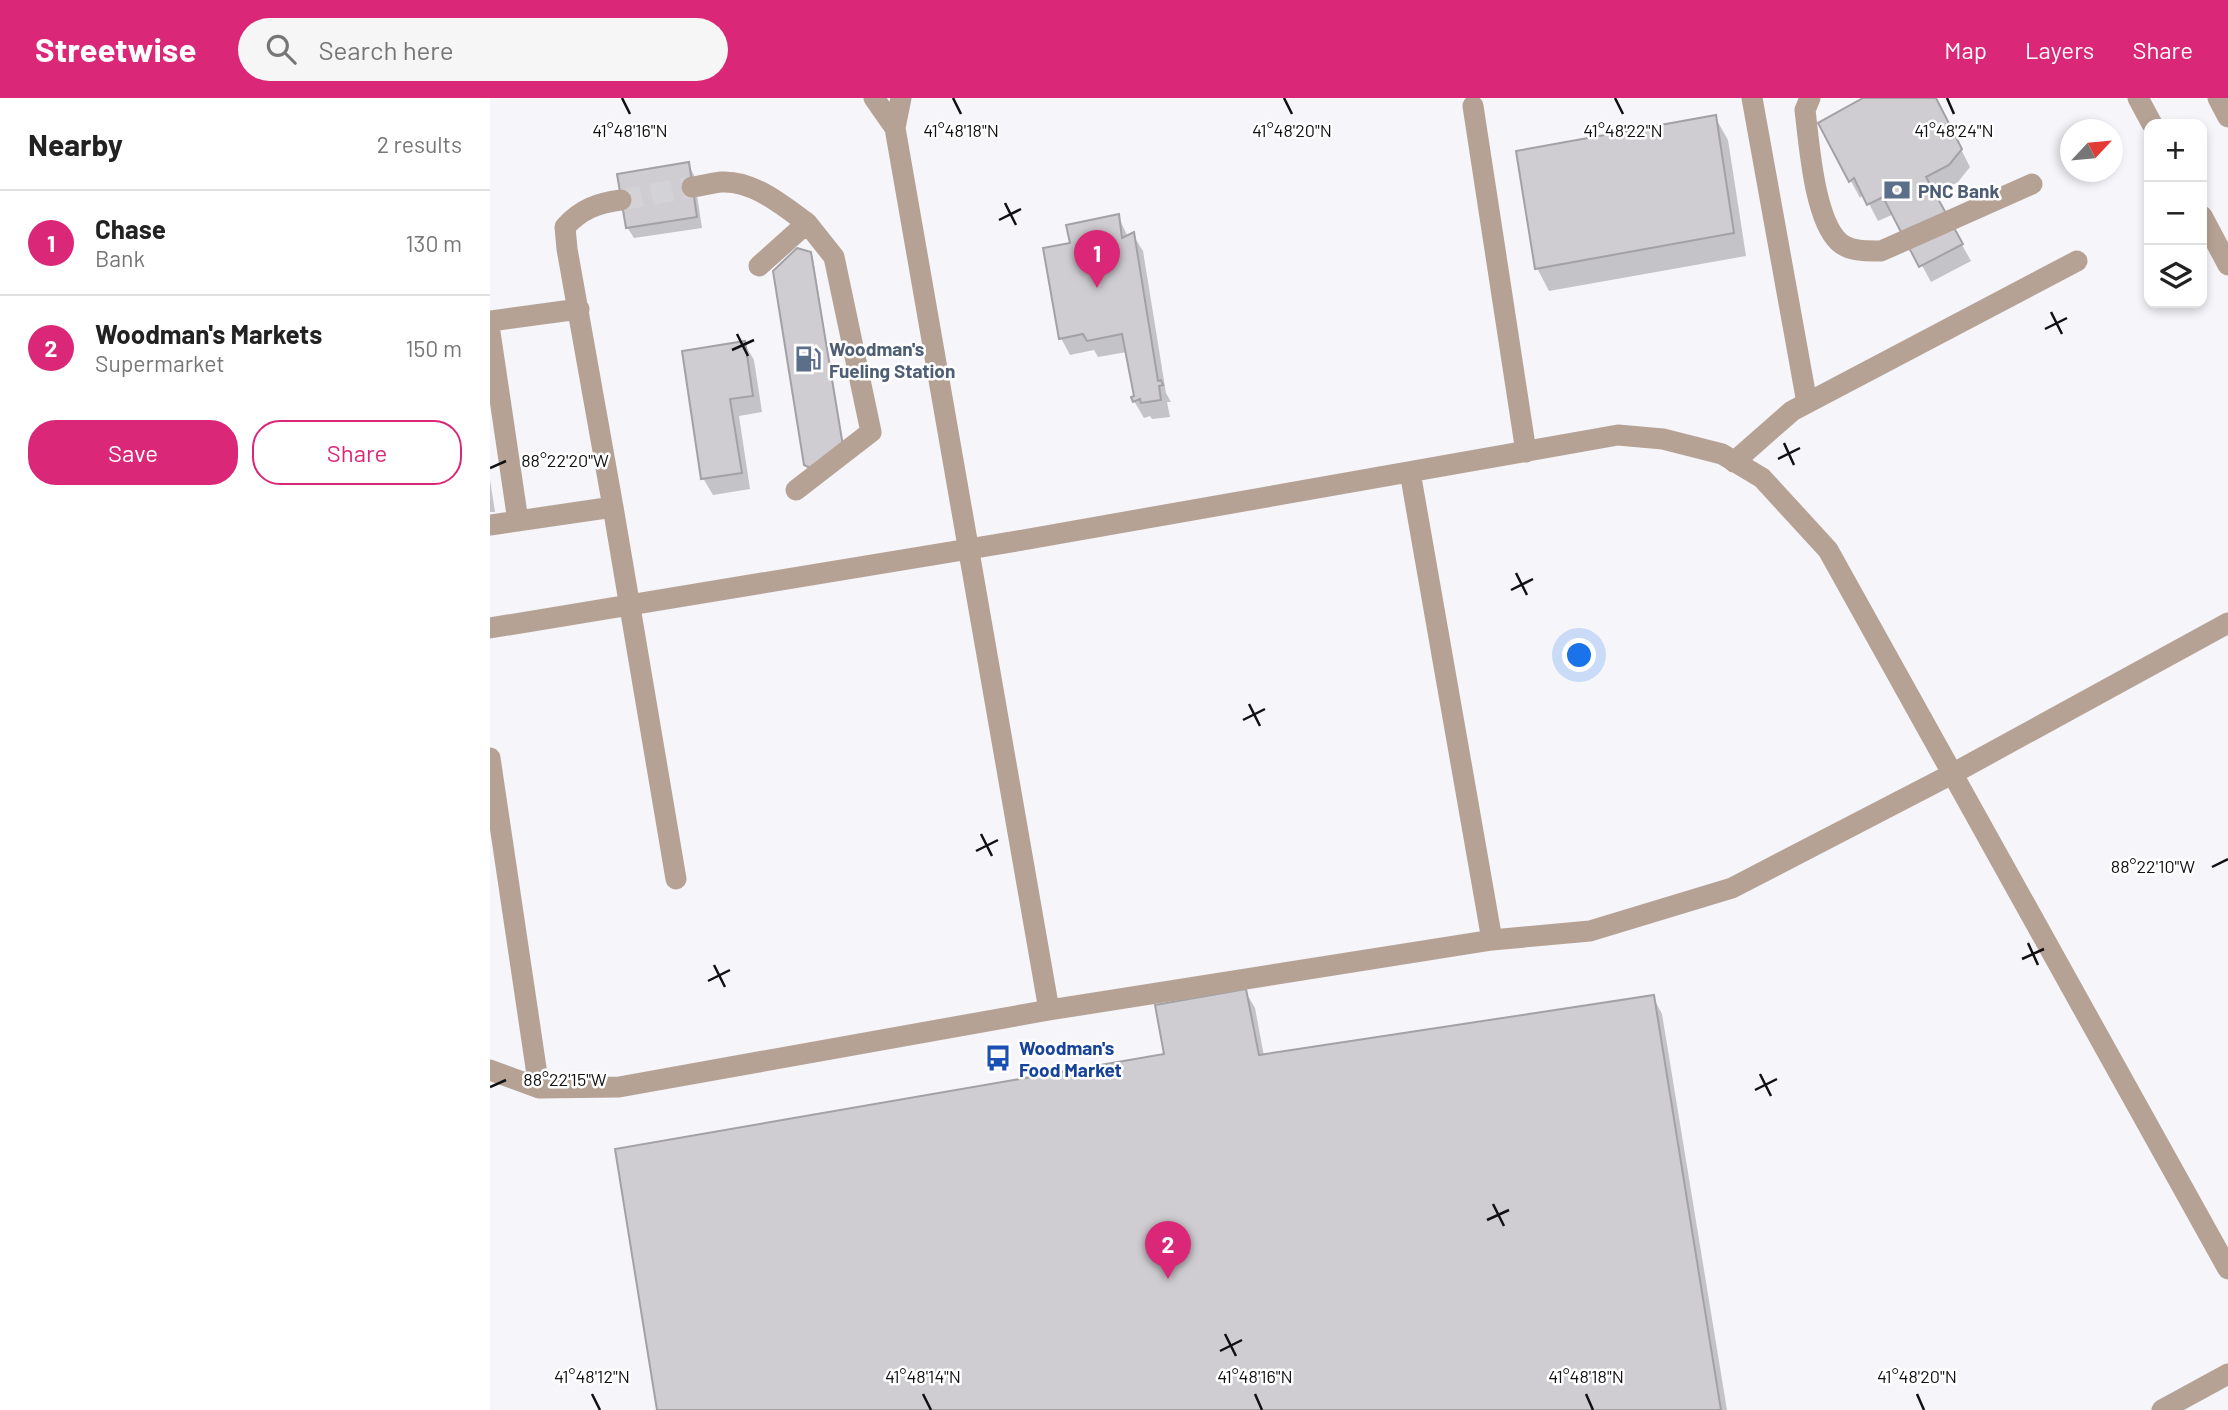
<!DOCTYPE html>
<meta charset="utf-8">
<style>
:root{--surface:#fff;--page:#f6f6f6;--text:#222;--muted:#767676;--line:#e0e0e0;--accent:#db2777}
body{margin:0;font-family:Barlow,sans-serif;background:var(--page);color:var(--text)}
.controls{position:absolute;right:21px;top:21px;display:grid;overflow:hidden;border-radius:14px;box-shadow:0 4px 10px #0003}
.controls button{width:63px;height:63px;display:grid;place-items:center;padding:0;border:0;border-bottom:2px solid var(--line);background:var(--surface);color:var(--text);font:35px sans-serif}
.compass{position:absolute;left:1570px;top:21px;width:63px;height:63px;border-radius:50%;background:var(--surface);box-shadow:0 4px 10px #0003;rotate:64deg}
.you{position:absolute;left:1090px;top:558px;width:24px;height:24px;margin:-18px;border:5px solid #fff;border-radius:50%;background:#1a73e8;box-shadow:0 0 0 10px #1a73e833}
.badge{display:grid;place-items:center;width:46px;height:46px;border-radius:50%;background:var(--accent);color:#fff;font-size:23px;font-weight:700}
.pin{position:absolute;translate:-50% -58px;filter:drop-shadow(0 2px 4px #0008)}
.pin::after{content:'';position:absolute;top:37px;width:24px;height:21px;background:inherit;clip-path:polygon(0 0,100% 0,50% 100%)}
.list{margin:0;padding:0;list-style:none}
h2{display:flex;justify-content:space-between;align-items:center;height:91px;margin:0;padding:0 28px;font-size:30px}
h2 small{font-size:23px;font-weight:400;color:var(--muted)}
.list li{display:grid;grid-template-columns:46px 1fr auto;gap:21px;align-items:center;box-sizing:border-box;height:105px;padding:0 28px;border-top:2px solid var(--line)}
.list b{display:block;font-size:26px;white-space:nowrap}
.list p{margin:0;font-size:23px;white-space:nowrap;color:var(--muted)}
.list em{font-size:23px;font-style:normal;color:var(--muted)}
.actions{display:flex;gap:14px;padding:21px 28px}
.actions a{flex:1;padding:16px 0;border:2px solid var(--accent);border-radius:28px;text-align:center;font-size:24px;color:var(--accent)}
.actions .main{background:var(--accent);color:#fff}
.icon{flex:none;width:38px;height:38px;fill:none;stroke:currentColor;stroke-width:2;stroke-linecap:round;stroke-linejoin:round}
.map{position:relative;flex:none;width:1738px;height:1312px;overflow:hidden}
header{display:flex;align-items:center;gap:42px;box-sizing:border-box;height:98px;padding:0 35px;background:var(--accent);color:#fff}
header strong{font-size:33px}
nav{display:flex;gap:38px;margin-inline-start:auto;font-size:24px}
.search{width:490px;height:63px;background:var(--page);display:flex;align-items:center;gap:18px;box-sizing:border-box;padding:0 24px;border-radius:38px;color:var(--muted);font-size:26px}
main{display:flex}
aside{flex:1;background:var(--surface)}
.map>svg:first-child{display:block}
.shadow{fill:#0003}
.building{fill:#cfcdd1;stroke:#a3a1a5;stroke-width:2}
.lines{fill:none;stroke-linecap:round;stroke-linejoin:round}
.minor-tunnel{stroke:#d3d3d7;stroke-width:21;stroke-dasharray:21 10;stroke-linecap:butt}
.minor{stroke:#b6a295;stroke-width:21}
.ticks{fill:none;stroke:#111113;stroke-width:2.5}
.labels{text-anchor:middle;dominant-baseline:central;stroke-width:5;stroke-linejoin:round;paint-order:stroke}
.service-label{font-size:19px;font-weight:bold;fill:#4e5e75;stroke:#fff;text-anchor:start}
.transit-label{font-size:19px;font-weight:bold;fill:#164399;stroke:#fff;text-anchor:start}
.ticks-label{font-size:18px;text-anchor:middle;fill:#111113;stroke:#fff;stroke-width:5;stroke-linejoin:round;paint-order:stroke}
</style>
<header>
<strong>Streetwise</strong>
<div class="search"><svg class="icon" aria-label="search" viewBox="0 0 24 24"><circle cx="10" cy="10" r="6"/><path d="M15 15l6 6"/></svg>Search here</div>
<nav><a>Map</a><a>Layers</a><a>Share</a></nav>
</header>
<main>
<aside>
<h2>Nearby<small>2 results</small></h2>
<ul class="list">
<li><span class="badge">1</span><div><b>Chase</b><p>Bank</p></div><em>130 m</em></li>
<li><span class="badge">2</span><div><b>Woodman's Markets</b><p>Supermarket</p></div><em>150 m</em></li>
</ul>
<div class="actions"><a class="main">Save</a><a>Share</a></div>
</aside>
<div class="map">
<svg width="1738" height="1312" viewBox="0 0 1738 1312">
<rect width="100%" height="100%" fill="#f5f5fa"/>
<path class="shadow" d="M1377 0H1445L1480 69 1468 84 1444 97 1481 163 1441 184 1404 116 1388 123 1374 96 1370 100 1330 25Z
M1225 19 1238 42 1256 158 1059 193 1047 170Z
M198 66 204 77 212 130 144 140 137 129Z
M628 118 638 139 643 137 653 153 676 295 681 304H677L680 319 662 321 660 318 654 320 644 303 646 299 637 254 608 259 604 252 580 257 571 240 582 146Z
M320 156 323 161 354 354 319 372 315 366Z
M254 245 264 262 272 314 249 318 260 391 223 397 213 380Z
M0 382 5 414H0Z
M755 893 765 910 774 958 1163 899 1172 916 1237 1312H169L676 958Z"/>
<path class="building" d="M1373 0H1446L1472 51 1459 67 1436 79 1473 146 1429 169 1393 99 1377 107 1364 80 1359 84 1328 25Z
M1226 17 1244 135 1045 171 1026 53Z
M199 64 207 119 136 130 127 76Z
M629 116 632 140 644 134 668 283 671 282 673 287 669 288 671 302 651 305 650 301 643 304 641 299 644 298 632 236 597 243 593 236 569 241 553 150 580 145 576 127Z
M307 150 321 154 353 348 327 373 314 367 283 173Z
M255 243 263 298 240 301 252 375 211 381 192 253Z
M756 891 769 957 1164 897 1231 1312H167L125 1051 674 956 665 907Z"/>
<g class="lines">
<path class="minor-tunnel" d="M131 102 202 89"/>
<path class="minor" d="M384 0 405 30
M411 0 405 30 559 912
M1262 0 1317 305
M1320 0 1315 12C1319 44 1324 121 1349 144 1360 154 1378 153 1391 153L1542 86
M1648 0 1662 26
M1728 0 1738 19
M983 8 1036 354
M202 89C212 88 221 85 231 84 263 82 292 107 317 125
M131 102C108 105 91 111 75 129L77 151 123 409 186 781
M1712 118 1738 167
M269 168 317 125 344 159 381 334 306 392
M0 223 89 211
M0 234 28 423
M1244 364 1302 313 1587 163
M920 374 1002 842
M0 427 123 409
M0 530 533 442 1128 337 1173 341 1232 356 1272 380 1338 452 1738 1171
M0 660 49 990
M0 972 49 990 129 989 559 912 1002 842 1100 833 1242 790 1462 676 1738 525
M1672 1312 1738 1276"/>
</g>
<path class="ticks" d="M132 0 140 16M463 0 471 16M794 0 802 16M1125 0 1133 16M1457 0 1464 16M515 105 526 127M509 122 531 111M1561 214 1572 236M1555 231 1577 220M247 236 258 258M242 252 264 242M1294 345 1304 367M1288 361 1310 350M0 370 16 363M1026 475 1037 497M1021 492 1043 481M759 606 770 628M753 622 775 611M491 736 502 758M486 753 508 742M1722 769 1738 761M1538 845 1548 867M1532 861 1554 851M224 867 235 889M218 883 240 872M1270 976 1281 998M0 989 16 982M1265 992 1287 981M1003 1106 1014 1128M997 1122 1019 1112M735 1236 746 1258M730 1253 752 1242M102 1296 110 1312M433 1296 441 1312M765 1296 772 1312M1096 1296 1103 1312M1427 1296 1434 1312"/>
<defs>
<g id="bank-bare" transform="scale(2.1)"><path d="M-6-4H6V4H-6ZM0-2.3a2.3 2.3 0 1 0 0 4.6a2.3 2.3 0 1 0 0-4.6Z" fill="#5c6f8a" stroke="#fff" stroke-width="2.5" paint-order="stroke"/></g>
<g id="fuel-bare" transform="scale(2.1)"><path d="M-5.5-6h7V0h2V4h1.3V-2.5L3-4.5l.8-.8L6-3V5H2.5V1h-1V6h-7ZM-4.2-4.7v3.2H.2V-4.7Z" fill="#5c6f8a" stroke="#fff" stroke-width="2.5" paint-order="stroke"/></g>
<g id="bus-bare" transform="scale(2.1)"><path d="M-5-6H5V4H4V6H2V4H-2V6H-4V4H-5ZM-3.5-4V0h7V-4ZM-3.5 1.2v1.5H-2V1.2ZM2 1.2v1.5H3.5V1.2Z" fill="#1a4fb4" stroke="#fff" stroke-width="2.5" paint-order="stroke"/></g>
</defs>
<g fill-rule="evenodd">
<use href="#bank-bare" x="1407" y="92"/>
<use href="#fuel-bare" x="318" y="261"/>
<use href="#bus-bare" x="508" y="960"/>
</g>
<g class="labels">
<g class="service-label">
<text x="1428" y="92">PNC Bank</text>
<text x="339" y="250">Woodman's<tspan x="339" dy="22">Fueling Station</tspan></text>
</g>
<g class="transit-label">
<text x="529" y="949">Woodman's<tspan x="529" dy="22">Food Market</tspan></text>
</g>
</g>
<g class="ticks-label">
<text x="140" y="39">41°48'16"N</text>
<text x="471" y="39">41°48'18"N</text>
<text x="802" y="39">41°48'20"N</text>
<text x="1133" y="39">41°48'22"N</text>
<text x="1464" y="39">41°48'24"N</text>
<text x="75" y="369">88°22'20"W</text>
<text x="1663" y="775">88°22'10"W</text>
<text x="75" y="988">88°22'15"W</text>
<text x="102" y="1285">41°48'12"N</text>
<text x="433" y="1285">41°48'14"N</text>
<text x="765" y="1285">41°48'16"N</text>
<text x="1096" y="1285">41°48'18"N</text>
<text x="1427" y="1285">41°48'20"N</text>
</g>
</svg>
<div class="controls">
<button>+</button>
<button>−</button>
<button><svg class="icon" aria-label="layers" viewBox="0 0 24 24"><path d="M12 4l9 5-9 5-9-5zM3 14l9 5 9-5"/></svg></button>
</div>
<svg class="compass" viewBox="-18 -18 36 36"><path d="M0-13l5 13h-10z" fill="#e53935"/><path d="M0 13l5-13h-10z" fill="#767676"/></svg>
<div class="you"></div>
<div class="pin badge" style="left:607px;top:190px">1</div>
<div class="pin badge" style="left:678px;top:1181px">2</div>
</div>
</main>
